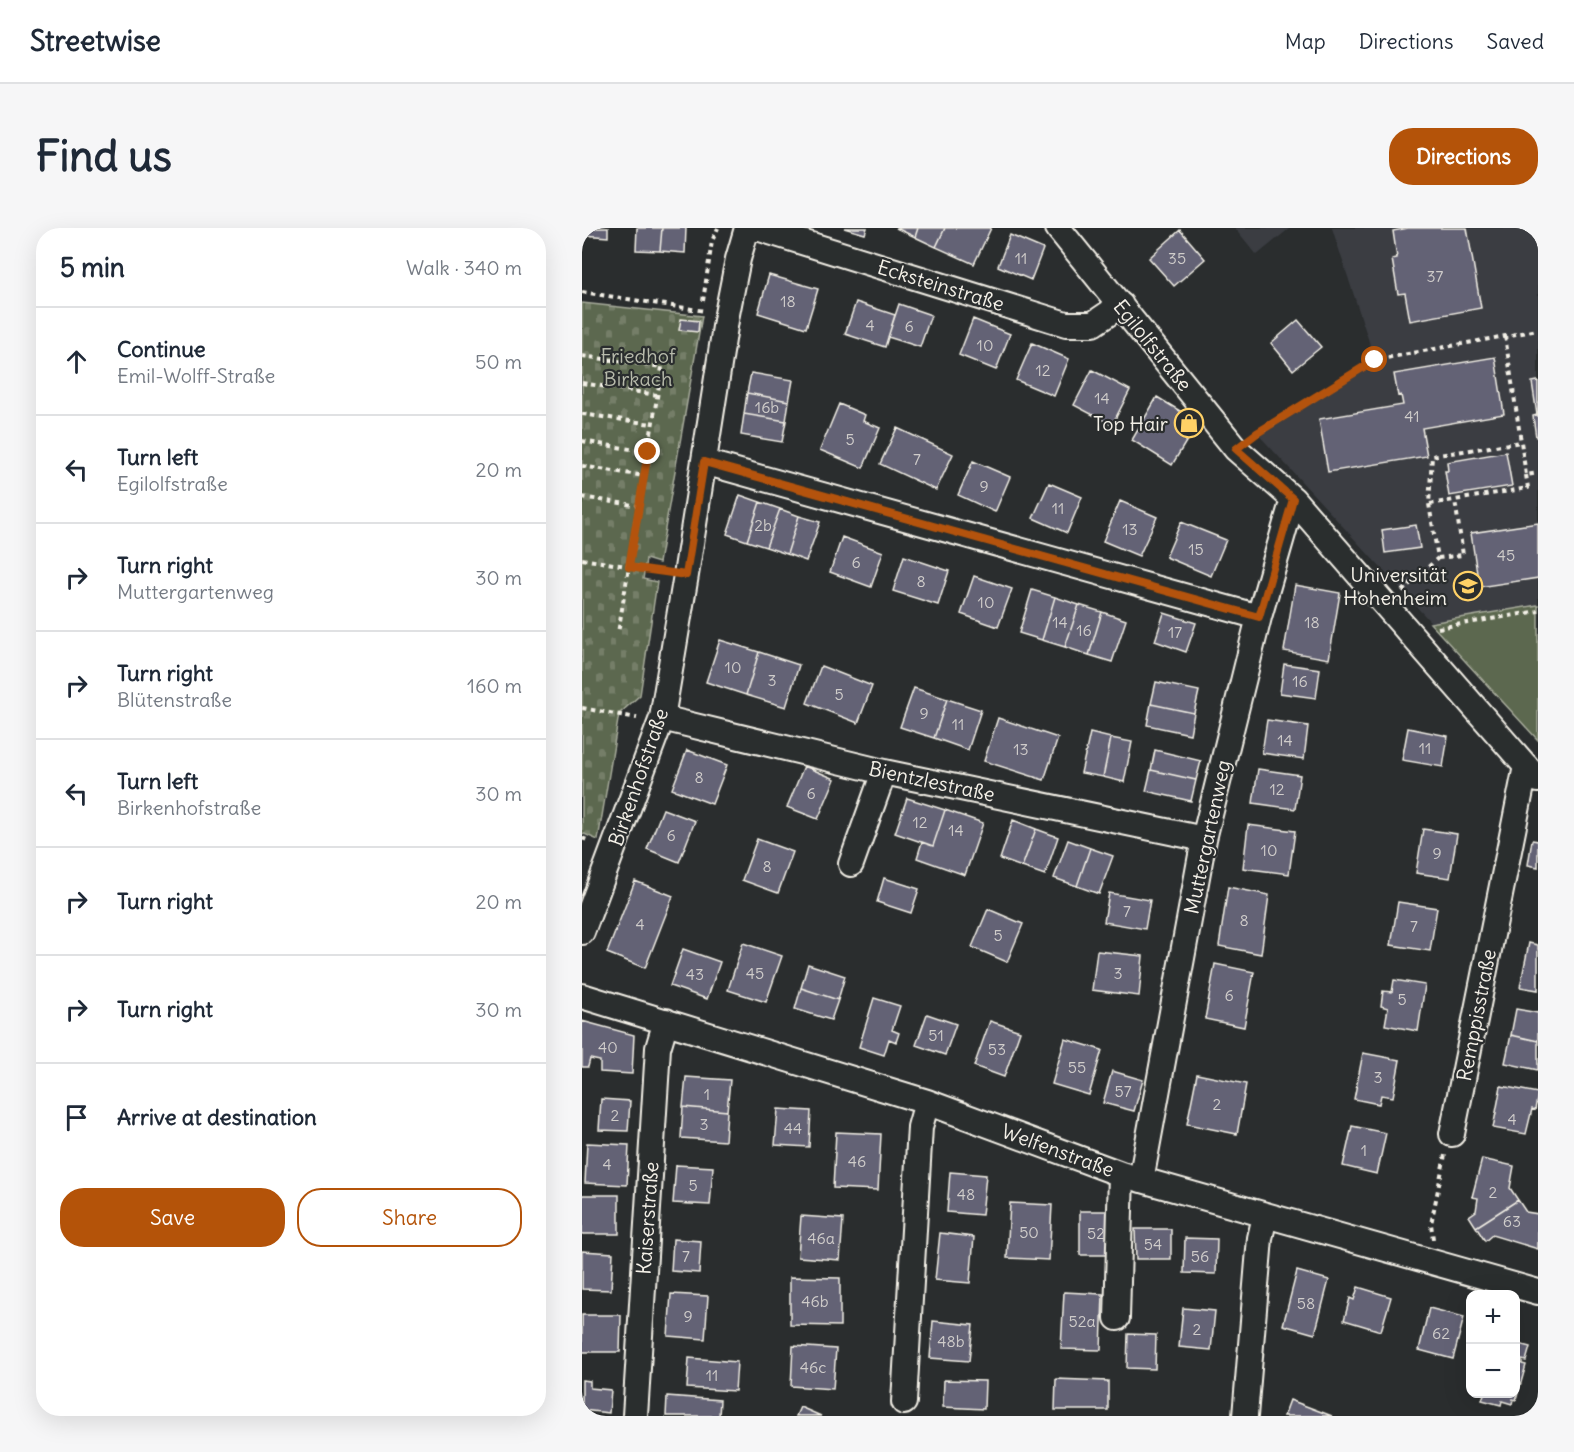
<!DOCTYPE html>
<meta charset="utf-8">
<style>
:root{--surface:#fff;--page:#f6f6f7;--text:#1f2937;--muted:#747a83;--line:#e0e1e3;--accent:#b45309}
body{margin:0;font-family:Delius,sans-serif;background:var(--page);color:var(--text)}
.controls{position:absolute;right:18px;bottom:18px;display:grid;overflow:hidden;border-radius:12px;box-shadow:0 6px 24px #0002}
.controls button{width:54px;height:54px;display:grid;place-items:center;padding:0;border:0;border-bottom:2px solid var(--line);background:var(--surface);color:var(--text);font:30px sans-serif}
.stop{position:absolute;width:18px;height:18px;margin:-14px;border:4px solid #b45309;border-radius:50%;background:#fff}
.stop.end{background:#b45309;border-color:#fff;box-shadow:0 2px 6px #0008}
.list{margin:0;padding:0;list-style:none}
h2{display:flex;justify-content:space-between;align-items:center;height:78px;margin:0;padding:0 24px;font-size:26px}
h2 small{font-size:20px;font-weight:400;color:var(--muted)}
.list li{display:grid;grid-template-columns:39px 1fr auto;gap:18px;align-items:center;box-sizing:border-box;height:108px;padding:0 24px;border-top:2px solid var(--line)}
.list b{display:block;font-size:22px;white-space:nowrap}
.list p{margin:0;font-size:20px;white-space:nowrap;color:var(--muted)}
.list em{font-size:20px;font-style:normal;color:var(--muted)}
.actions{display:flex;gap:12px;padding:18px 24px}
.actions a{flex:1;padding:14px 0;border:2px solid var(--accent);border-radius:24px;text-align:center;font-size:21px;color:var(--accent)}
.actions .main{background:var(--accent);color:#fff}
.icon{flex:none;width:33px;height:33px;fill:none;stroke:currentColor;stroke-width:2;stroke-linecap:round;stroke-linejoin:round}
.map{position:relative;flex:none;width:956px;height:1188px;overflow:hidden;border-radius:24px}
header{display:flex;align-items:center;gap:36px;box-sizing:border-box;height:84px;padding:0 30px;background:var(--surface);border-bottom:2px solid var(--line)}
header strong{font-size:28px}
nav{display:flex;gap:33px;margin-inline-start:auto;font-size:21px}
.intro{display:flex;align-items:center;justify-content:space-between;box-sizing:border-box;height:144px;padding:0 36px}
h1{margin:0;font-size:42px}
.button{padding:15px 27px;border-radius:24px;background:var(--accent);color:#fff;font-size:21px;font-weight:700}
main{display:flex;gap:36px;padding:0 36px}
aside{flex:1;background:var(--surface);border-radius:24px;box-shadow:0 6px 24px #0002}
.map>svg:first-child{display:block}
.built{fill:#3b3d43}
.grass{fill:#5c684f;stroke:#a8ac9c;stroke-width:1.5}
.cemetery{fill:url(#cemetery-stones);stroke:#a8ac9c;stroke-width:1.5}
.building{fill:#636274;stroke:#f4f1e8;stroke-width:1.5}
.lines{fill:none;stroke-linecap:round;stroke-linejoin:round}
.minor-casing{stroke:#f4f1e8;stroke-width:28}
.path{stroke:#f4f1e8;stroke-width:4;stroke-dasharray:4.5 4.5;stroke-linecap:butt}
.minor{stroke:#2a2d2e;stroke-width:24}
.route{stroke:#b45309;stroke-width:8}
.labels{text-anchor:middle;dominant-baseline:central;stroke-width:4.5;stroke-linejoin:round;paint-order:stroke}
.number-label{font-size:16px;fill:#d0cdcb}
.street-label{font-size:20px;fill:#f4f1e8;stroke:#2a2d2e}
.park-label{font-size:20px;fill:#b7baab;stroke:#2a2d2e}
.poi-label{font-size:20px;fill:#f4f1e8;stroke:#2a2d2e;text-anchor:end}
</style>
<header>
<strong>Streetwise</strong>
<nav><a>Map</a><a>Directions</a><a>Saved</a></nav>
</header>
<div class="intro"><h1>Find us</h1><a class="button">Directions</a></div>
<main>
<aside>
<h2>5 min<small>Walk · 340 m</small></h2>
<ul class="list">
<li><svg class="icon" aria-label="ahead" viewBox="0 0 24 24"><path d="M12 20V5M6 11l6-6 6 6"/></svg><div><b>Continue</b><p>Emil-Wolff-Straße</p></div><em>50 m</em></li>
<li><svg class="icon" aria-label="left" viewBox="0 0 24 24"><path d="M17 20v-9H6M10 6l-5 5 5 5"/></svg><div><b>Turn left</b><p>Egilolfstraße</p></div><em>20 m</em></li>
<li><svg class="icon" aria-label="right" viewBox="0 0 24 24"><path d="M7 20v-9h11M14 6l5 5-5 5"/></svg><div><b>Turn right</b><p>Muttergartenweg</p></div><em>30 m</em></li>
<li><svg class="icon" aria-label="right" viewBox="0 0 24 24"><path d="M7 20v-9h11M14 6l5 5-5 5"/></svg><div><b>Turn right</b><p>Blütenstraße</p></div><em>160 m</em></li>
<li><svg class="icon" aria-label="left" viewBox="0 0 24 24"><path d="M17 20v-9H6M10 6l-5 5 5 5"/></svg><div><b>Turn left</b><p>Birkenhofstraße</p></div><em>30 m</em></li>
<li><svg class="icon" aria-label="right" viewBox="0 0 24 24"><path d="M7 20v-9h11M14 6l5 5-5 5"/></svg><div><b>Turn right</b></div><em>20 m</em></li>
<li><svg class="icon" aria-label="right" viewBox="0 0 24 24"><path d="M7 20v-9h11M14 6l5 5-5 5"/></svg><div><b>Turn right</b></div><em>30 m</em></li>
<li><svg class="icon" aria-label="arrive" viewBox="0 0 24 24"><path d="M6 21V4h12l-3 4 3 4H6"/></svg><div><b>Arrive at destination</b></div></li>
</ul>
<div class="actions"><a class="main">Save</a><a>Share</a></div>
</aside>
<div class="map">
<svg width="956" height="1188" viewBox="0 0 956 1188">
<defs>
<pattern id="cemetery-stones" width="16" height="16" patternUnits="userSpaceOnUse" patternTransform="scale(1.5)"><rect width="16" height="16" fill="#5c684f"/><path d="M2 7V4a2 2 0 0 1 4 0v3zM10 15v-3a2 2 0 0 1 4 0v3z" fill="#747e68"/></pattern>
</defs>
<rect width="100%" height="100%" fill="#2a2d2e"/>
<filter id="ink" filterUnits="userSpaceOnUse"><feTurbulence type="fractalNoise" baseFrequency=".0167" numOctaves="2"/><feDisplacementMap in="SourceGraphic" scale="12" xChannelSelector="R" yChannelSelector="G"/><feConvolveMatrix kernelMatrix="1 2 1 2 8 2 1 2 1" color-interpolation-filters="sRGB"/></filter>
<g filter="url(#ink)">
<path class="built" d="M653 0H708L675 27Z
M750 0H956V511L675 205 793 132Z"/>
<path class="grass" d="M956 377V512L848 395Z"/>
<path class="cemetery" d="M0 75 120 88 77 335 64 331 61 351 75 354 58 467 37 486 16 612 0 605Z"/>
<path class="building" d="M0 0H26V9L0 7Z
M55 0H80L78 23 54 22Z
M80 0H104L103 25 78 23Z
M262 0H285L283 6Z
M314 0H336L333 9Z
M336 0H363L354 19 333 9Z
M363 0H409L392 36 354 19Z
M826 0H885L899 80 828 93 823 65 816 66 810 31 815 30 811 3Z
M598 2 623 31 592 58 567 30Z
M428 7 461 21 449 52 416 38Z
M187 47 236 61 224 100 176 85Z
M274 74 313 87 303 119 263 106Z
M317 76 349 87 338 119 306 109Z
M99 91 117 93 116 104 97 102Z
M391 91 428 106 414 142 377 127Z
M716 92 739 119 711 142 689 115Z
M450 115 487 131 472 168 434 152Z
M913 129 922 186 840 200 845 228 746 244 737 191 821 177 819 167 816 168 812 146Z
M510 142 548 162 530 197 492 177Z
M169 145 211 152 207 173 165 165Z
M956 153V209H954L951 188 955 187 950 154Z
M165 165 207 173 204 193 162 186Z
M575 169 616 194 590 237 550 212Z
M257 176 283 187 281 193 298 200 281 240 238 222Z
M162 186 204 193 200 214 159 207Z
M315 200 371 226 354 262 298 236Z
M924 224 930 258 867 268 863 243H866L865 234Z
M391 233 428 249 413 284 376 267Z
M467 255 500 269 485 305 451 290Z
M158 267 178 274 165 313 145 306Z
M538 273 575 289 557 328 521 313Z
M178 274 198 281 184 319 165 313Z
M198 281 217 288 205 326 184 319Z
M217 288 238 294 224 333 205 326Z
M599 294 644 312 629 348 584 329Z
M956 295V350L897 359 889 305Z
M834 297 838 320 803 325 800 302Z
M260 309 301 324 289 359 248 344Z
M322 328 367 343 356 377 311 363Z
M392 348 430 361 416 399 379 386Z
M713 357 758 365 747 431 702 423Z
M450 362 473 369 460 412 437 405Z
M473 369 497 377 483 419 460 412Z
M497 377 520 384 507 427 483 419Z
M520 384 544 392 530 434 507 427Z
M582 385 614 395 604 424 573 413Z
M138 412 177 424 164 467 124 454Z
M177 424 217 437 204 479 164 467Z
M702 436 738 441 734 470 698 465Z
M239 438 290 458 276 495 225 475Z
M574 454 617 463 612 485 569 476Z
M332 460 365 471 352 510 318 499Z
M365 471 399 482 386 522 352 510Z
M569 476 612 485 608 506 565 497Z
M416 490 476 510 462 552 402 533Z
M685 492 726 498 722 531 680 525Z
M826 500 866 508 861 539 820 532Z
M508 505 529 510 521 549 499 545Z
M529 510 550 514 542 554 521 549Z
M105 522 145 537 130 576 90 561Z
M573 522 619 533 614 552 569 542Z
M222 538 253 551 236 591 205 579Z
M676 541 718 547 713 581 671 575Z
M569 542 614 552 609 573 564 563Z
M325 570 363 582 351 618 313 605Z
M81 581 113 593 97 634 65 621Z
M363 582 401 595 383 647 335 630 340 614 351 618Z
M431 592 454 601 440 639 418 631Z
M666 597 713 603 707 646 661 640Z
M454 601 476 609 463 647 440 639Z
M841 601 875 606 868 650 834 645Z
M175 611 211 624 196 665 160 652Z
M486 612 508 620 495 658 472 650Z
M950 612 956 613V639L946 637Z
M508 620 531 628 517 666 495 658Z
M302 650 337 661 329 685 295 674Z
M53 653 91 668 63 740 25 725Z
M646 659 687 667 679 726 637 718Z
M527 665 568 672 563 701 522 694Z
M816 674 855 680 848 723 809 717Z
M406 681 441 696 425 734 390 719Z
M161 715 200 728 184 774 146 762Z
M947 715 956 717V762L938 759Z
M101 721 138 734 125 771 88 758Z
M515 723 561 728 557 768 510 762Z
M226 736 263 748 256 772 219 760Z
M633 736 672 744 662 799 623 791Z
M812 752 843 757 836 803 803 797 806 780 799 778 801 763 810 764Z
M219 760 256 772 249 792 213 781Z
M292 770 318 778 310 802 317 805 314 814 307 811 302 827 277 819Z
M934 781 956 785V813L929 807Z
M345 786 374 796 363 827 334 817Z
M0 793 52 807 50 846 18 844V833L8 831 6 839H0Z
M408 793 438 803 422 849 392 838Z
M929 807 956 813V842L923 835Z
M483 811 520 822 507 867 470 856Z
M781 825 818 832 811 869 799 867 797 876 772 871Z
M530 843 561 852 552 883 521 875Z
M615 846 664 856 655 906 605 896Z
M104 849 148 852 145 883 101 879Z
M919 858 956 865 953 882 950 881 944 906 911 900Z
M19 871 48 873 46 903 17 902Z
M101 879 145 883 143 913 99 910Z
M196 881 229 883 227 919 193 917Z
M770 898 804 905 795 946 761 938Z
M254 904 299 906 296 962 251 960Z
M5 915 47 917 45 957 3 955Z
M900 931 932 938 928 960 936 972 894 999 887 988 894 983 896 970 890 969Z
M94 937 131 939 128 977 91 975Z
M368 944 404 947 400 987 365 984Z
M0 967H37V1006H0Z
M936 972 944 984 956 986V1021L910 1007 903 1013 894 999Z
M428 975 470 977 467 1032 425 1030Z
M498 983H529V1027H498Z
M219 988 261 991 258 1032 216 1029Z
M553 1001H589V1031H554Z
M358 1005 392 1009 388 1055 353 1052Z
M603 1010 635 1011 634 1046 602 1045Z
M91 1011 119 1013 117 1045 89 1043Z
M0 1023 31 1025 29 1062 0 1061Z
M715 1043 747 1052 733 1106 701 1097Z
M208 1049 258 1050V1098L208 1097Z
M776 1059 809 1069 799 1103 762 1092 768 1070 772 1072Z
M482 1064 521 1066 519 1122 479 1121Z
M89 1066 126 1068 123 1111 86 1108Z
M601 1080 633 1083 629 1122 597 1119Z
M847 1080 882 1089 871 1131 837 1122Z
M0 1087H39L38 1124H0Z
M351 1093 391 1097 387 1133 348 1130Z
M546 1106 574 1107 573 1141 545 1140Z
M933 1115 948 1119 944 1133 940 1132V1136L933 1134Z
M211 1118 254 1121 251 1161 209 1158Z
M107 1130 155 1134 153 1163 105 1160Z
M933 1134 944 1137 934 1172 931 1171 930 1176 920 1173 919 1177 900 1172 902 1166H933Z
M474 1151 526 1153V1182H473Z
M0 1152 8 1153V1160L29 1162 27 1185 0 1182Z
M362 1152 403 1153 402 1181 361 1179Z
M85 1168 138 1172 137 1188H84Z
M708 1172 750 1188H702Z
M218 1179 239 1188H214Z"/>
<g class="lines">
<g class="minor-casing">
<path id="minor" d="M175 0 484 96H511L539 77
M476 0 654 221 711 271 956 552
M122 234 677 389
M80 490 302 544 622 611
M269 636 302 544
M0 704 80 490 104 347 145 86 156 31 165 0
M0 768 345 874 539 946 956 1064
M870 906 944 538
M559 952 622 611 677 389 711 271
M535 1090 539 946
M322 1174 338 899 345 874
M53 1188 76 820 84 793
M663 1188 678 1010 683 988"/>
</g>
<path class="path" d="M0 64 123 83
M121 73 130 13 136 0
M923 108 944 247 956 245
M0 128 80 139 36 405
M0 155 75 167
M0 186 70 196
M674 206 793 132 956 102
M0 213 66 224
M0 238 62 248
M0 269 57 278
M848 276 946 260 944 247
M856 330 881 327 873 272
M0 331 82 344
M820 363 856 330 847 276 850 228 939 214
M856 400 956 383
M0 480 55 490
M0 610 8 613
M851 1011 849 996 863 927"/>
<use href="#minor" class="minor"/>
</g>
</g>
<g class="lines" filter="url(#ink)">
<path class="route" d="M66 224 47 339 104 347 122 234 677 389 711 271 654 221 675 205 793 132"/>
</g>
<defs>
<g id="shop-ring" transform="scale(1.5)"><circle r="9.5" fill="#2a2d2e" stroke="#ffd166" stroke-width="1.5"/><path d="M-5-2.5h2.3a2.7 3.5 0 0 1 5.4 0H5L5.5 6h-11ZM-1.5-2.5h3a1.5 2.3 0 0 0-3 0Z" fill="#ffd166"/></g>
<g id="university-ring" transform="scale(1.5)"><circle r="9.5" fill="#2a2d2e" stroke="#ffd166" stroke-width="1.5"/><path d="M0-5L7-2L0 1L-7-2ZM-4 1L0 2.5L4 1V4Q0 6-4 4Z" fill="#ffd166"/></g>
</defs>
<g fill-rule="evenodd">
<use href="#shop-ring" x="607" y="195"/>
<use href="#university-ring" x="886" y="358"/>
</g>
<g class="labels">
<g class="number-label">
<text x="439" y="30">11</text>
<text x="595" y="30">35</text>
<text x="853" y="48">37</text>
<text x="206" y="73">18</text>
<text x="288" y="97">4</text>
<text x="327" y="98">6</text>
<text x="403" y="117">10</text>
<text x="461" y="142">12</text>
<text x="520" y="170">14</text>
<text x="185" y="179">16b</text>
<text x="830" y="188">41</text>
<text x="268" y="211">5</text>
<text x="335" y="231">7</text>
<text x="402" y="258">9</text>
<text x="476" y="280">11</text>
<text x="181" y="297">2b</text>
<text x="548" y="301">13</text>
<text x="614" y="321">15</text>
<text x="924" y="327">45</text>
<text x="274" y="334">6</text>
<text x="339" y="353">8</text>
<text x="404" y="374">10</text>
<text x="478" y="394">14</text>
<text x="730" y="394">18</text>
<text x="502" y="402">16</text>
<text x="593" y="404">17</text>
<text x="151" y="439">10</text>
<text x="190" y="452">3</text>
<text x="718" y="453">16</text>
<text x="257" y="466">5</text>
<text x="342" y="485">9</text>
<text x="376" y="496">11</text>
<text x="703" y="512">14</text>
<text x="843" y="520">11</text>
<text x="439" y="521">13</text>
<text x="117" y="549">8</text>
<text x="695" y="561">12</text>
<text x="229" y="565">6</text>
<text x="338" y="594">12</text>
<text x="374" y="602">14</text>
<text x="89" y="607">6</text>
<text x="687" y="622">10</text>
<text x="855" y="625">9</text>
<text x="185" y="638">8</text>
<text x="545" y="683">7</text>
<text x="662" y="692">8</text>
<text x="58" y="696">4</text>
<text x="832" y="698">7</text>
<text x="416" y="707">5</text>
<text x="173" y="745">45</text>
<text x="536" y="745">3</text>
<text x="113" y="746">43</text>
<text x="647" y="767">6</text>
<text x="820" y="771">5</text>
<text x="354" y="807">51</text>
<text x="26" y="819">40</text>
<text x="415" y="821">53</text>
<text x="495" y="839">55</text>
<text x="796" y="849">3</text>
<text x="541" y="863">57</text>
<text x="125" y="866">1</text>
<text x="635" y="876">2</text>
<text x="33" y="887">2</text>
<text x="930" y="891">4</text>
<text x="122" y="896">3</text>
<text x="211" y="900">44</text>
<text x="782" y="922">1</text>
<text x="275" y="933">46</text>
<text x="25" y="936">4</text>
<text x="111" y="957">5</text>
<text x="911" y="964">2</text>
<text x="384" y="966">48</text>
<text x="930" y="993">63</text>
<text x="447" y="1004">50</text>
<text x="514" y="1005">52</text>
<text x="239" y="1010">46a</text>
<text x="571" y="1016">54</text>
<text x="104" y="1028">7</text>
<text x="618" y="1028">56</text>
<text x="233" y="1073">46b</text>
<text x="724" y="1075">58</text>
<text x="106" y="1088">9</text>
<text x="500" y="1093">52a</text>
<text x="615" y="1101">2</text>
<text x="859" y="1105">62</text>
<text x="369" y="1113">48b</text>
<text x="231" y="1139">46c</text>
<text x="130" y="1147">11</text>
</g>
<g class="street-label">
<text transform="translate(359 57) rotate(17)">Ecksteinstraße</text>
<text transform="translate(571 117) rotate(51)">Egilolfstraße</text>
<text transform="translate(56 549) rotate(-71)">Birkenhofstraße</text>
<text transform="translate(350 553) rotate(12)">Bientzlestraße</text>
<text transform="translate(625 609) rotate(-78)">Muttergartenweg</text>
<text transform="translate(894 787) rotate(-79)">Remppisstraße</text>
<text transform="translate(476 922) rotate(20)">Welfenstraße</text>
<text transform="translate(65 990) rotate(-86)">Kaiserstraße</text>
</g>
<g class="park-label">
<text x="56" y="127">Friedhof<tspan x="56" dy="23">Birkach</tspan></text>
</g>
<g class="poi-label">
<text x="586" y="195">Top Hair</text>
<text x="865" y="346">Universität<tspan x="865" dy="23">Hohenheim</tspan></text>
</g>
</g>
</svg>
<div class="controls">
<button>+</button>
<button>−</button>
</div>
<div class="stop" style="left:793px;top:132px"></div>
<div class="stop end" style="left:66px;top:224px"></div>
</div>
</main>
